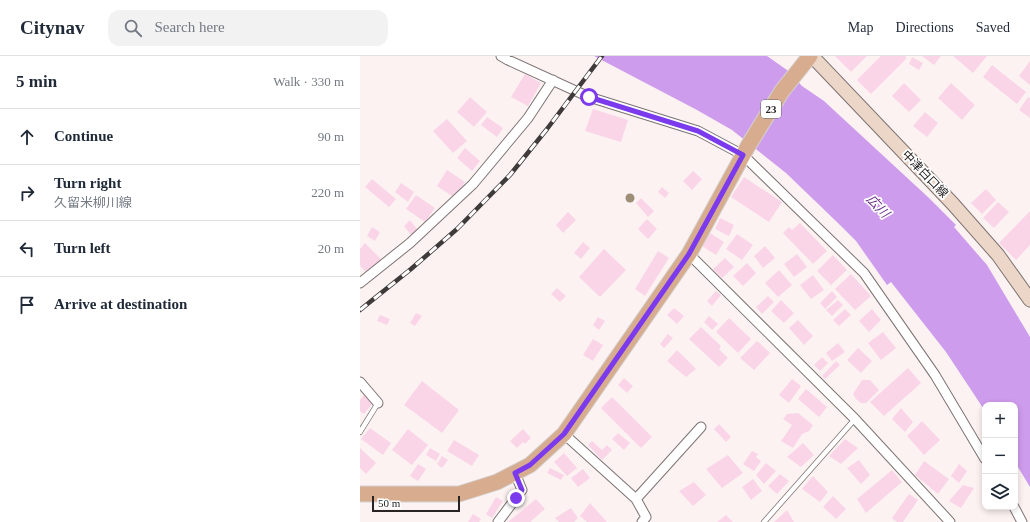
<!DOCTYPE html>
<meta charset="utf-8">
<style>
:root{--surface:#fff;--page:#f2f2f3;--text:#1f2937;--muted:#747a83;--line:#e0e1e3}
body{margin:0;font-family:"Times New Roman","Noto Sans JP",serif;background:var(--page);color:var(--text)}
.controls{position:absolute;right:12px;bottom:12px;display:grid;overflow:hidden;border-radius:8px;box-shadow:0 2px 6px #0003}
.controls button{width:36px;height:36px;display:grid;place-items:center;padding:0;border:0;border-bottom:1px solid var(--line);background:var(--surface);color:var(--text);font:20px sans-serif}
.scale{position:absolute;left:12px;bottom:10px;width:88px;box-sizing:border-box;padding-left:4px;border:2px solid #282424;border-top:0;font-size:11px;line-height:14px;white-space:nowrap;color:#282424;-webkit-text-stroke:3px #fff;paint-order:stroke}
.stop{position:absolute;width:12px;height:12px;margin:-9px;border:3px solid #7c3aed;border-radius:50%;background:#fff}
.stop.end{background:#7c3aed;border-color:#fff;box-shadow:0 1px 4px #0008}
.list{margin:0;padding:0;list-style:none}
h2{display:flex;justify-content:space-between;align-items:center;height:52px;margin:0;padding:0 16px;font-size:17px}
h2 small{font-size:13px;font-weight:400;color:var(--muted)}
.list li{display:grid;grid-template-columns:26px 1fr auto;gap:12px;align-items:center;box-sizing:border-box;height:56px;padding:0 16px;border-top:1px solid var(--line)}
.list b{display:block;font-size:15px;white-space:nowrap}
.list p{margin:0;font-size:13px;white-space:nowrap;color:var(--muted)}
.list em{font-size:13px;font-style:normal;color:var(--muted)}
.icon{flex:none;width:22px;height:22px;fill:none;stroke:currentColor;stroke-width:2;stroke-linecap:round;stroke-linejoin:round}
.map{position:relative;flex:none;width:670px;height:466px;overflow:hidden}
header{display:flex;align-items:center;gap:24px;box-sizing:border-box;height:56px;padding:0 20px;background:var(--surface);border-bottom:1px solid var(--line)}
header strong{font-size:19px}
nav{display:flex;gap:22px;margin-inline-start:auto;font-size:14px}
.search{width:280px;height:36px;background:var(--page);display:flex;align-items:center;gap:10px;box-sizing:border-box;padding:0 14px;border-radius:12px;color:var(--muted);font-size:15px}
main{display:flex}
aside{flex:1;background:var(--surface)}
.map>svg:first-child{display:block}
.water{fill:#ce9cec}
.building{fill:#fad5e8}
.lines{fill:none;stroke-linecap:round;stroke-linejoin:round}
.lane-casing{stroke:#7d7373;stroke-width:6}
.street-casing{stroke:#7d7373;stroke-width:11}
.secondary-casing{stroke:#7d7373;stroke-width:15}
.primary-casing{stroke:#d4d3d3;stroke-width:17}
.lane{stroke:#fff;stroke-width:4.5}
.street{stroke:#fff;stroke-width:9}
.secondary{stroke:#ebd6c7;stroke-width:13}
.primary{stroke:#d7ac8f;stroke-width:15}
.rail-casing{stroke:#403b3b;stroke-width:4.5}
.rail{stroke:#fff;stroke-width:3;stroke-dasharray:9;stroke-linecap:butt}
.tree{fill:#9d8e78}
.route{stroke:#7c3aed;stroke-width:5}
.labels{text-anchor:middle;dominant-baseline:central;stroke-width:3.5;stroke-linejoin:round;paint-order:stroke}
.shield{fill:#fff;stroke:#686666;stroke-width:1}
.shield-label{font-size:11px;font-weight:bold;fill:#282424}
.street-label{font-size:12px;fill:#282424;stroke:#fff}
.water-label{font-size:13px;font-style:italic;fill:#6c2f8b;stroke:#fff}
</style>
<header>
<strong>Citynav</strong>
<div class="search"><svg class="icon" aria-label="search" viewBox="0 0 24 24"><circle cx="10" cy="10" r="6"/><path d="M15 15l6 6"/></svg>Search here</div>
<nav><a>Map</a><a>Directions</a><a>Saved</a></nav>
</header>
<main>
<aside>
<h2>5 min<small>Walk · 330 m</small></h2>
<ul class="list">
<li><svg class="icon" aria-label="ahead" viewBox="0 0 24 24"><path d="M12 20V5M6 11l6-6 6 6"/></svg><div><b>Continue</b></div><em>90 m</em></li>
<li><svg class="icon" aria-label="right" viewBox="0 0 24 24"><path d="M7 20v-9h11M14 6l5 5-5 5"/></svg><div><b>Turn right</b><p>久留米柳川線</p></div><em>220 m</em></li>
<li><svg class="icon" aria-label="left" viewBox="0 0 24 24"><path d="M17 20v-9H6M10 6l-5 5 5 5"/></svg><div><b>Turn left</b></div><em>20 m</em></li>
<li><svg class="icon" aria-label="arrive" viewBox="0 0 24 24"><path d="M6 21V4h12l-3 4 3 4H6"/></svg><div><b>Arrive at destination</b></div></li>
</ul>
</aside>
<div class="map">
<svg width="670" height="466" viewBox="0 0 670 466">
<rect width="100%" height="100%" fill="#fdf2f2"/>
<path class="water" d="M234 0H407L427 14 442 30 464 45 569 142 596 169 594 171 627 209 670 281V431L655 406V349H625V355L586 296 531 226 527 229 496 185 480 169 426 117 372 74 337 54Z"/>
<path class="building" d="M475 0H507L491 16Z
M521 0H545L547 2 511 38 497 24Z
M562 0H581L574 9Z
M593 0H627L613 17Z
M552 1 563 7 559 14 549 8Z
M670 5V29L659 20Z
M632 9 666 36 657 48 623 21Z
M165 18 181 27 168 50 151 41Z
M544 27 561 44 549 56 532 40Z
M591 27 615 49 602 64 578 42Z
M110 41 127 56 114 71 97 56Z
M668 41 670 42V62L659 54Z
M233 53 268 64 261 86 225 75Z
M565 56 578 67 567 81 553 70Z
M127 61 143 72 137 81 121 69Z
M87 63 107 85 93 97 73 75Z
M105 92 120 105 112 115 97 102Z
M87 114 105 126 95 142 77 130Z
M333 115 342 123 332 134 323 125Z
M384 121 422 146 409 166 371 141Z
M12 123 36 143 29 151 5 131Z
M41 127 54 136 48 146 35 136Z
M302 131 309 137 305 142 298 136Z
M626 133 636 144 622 158 611 147Z
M56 139 75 152 65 166 46 153Z
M281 142 294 155 288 161 276 147Z
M638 146 649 156 634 172 623 162Z
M670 155V189L656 204 639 187Z
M208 156 216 164 203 177 196 169Z
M360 162 374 169 369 180 355 173Z
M287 163 297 173 288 183 278 173Z
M50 164 57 173 51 179 44 170Z
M440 167 467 195 453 208 423 177 429 171 432 174Z
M12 171 20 176 15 185 7 180Z
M350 177 364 186 356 199 342 190Z
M377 178 393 189 382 204 366 193Z
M223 186 230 192 221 203 214 197Z
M5 187 21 203 7 217 0 210V193Z
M405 190 415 202 403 212 394 200Z
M244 193 266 214 240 241 219 221Z
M298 195 309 202 285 240 275 233Z
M437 198 447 211 434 221 424 208Z
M473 199 487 214 471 229 457 215Z
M365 202 374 211 362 222 353 213Z
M387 207 396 217 383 230 373 220Z
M419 214 432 229 418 241 405 227Z
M491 218 511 240 495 254 475 233Z
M453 219 464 234 451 243 440 229Z
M197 232 206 240 200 246 191 238Z
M356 235 361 239 352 250 347 245Z
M472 235 477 241 465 253 460 247Z
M408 240 414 246 402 258 396 251Z
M421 244 434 257 424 267 411 255Z
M478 244 483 249 472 260 466 254Z
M314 252 324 260 317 268 307 259Z
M485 253 491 259 479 270 473 264Z
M512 253 521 264 509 276 499 265Z
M56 257 62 260 55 270 50 267Z
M20 259 30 263 27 269 17 265Z
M349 260 358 268 352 274 344 266Z
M238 261 245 265 239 274 233 269Z
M369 262 391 283 378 297 356 276Z
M438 264 453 280 444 289 429 272Z
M341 271 361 290 359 293 368 302 359 311 329 283Z
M523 276 536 292 521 304 508 287Z
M308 278 313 282 304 292 300 288Z
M233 283 243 289 233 305 223 299Z
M397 285 410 297 394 314 380 302Z
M478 287 485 296 472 305 466 297Z
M498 292 512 305 501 317 487 304Z
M317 294 336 313 326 321 307 305Z
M462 301 468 307 460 315 454 309Z
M476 305 480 309 465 323 462 320Z
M548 312 561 327 524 360 510 346Z
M264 322 273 330 267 337 258 329Z
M432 323 441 330 429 347 419 339Z
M502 324H510L519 334 506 347H501L496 343 493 338Z
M62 325 99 354 82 377 44 349Z
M446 333 467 351 459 361 438 343Z
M4 339 13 347 4 358 0 355V344Z
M252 341 292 381 281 392 241 352Z
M541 352 553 366 545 376 532 363Z
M438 357 453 369 449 375 442 378 433 392 421 385 432 369 423 363 427 358Z
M562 365 580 384 564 399 547 380Z
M359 368 371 381 366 386 354 373Z
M10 372 31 387 23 399 1 383Z
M48 373 68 389 52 409 32 394Z
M163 373 171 382 165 388 163 386 157 392 150 385Z
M258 377 270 387 264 394 252 383Z
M485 383 498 392 481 408 469 400Z
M94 384 119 399 112 410 87 395Z
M232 385 242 394 247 389 252 394 242 404 228 389Z
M443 387 454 399 441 411 427 401Z
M0 392 16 407 6 418 0 412Z
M70 392 80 398 76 405 66 399Z
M392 395 398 398 396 401 401 405 394 415 383 408Z
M204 397 217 412 207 420 194 406Z
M368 399 383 417 362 432 346 413Z
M82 400 88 404 82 412 77 408Z
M499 404 510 419 501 428 487 412Z
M564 405 589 423 578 438 555 419Z
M406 407 416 415 404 428 396 419Z
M58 408 66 413 58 425 50 420Z
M599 408 607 415 599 427 591 420Z
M190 412 204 419 201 424 187 417Z
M223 413 230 422 218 431 211 422Z
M532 414 542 426 506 457 497 443Z
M420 418 429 425 417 438 408 430Z
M453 420 468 436 460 446 442 433Z
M393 423 402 435 391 444 382 431Z
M334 426 346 439 333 450 319 435Z
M603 429 614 432 601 452 589 445Z
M549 438 558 444 543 466H537L532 462Z
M473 440 486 453 476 463 463 451Z
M136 441 143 445 132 462 126 458Z
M176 443 185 453 171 465 172 466H148Z
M230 447 247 466H227L220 460Z
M211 452 218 462 214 466H199L195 462Z
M427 454 434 466H414Z
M113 458 121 463 119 466H108Z
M366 459 373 466H357Z"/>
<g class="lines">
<g class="lane-casing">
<path id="lane" d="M0 376 18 347
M404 466 495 363"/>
</g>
<g class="street-casing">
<path id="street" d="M141 0 148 4 229 41 338 75 383 99 504 217 575 319 625 403
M329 198 495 363 590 466
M0 227 50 187 113 128 168 62 193 24
M0 326 18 347
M204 378 276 443 286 461 282 466
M276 443 341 371
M654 451 662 466
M138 466 162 434 155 417"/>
</g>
<g class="secondary-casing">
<path id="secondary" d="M452 0 593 148 638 199 670 244"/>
</g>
<g class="primary-casing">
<path id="primary" d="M0 438H99L137 426 170 409 204 378 329 198 388 90 422 35 450 0"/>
</g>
<use href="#lane" class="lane"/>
<use href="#street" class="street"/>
<use href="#secondary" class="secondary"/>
<use href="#primary" class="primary"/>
<g class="rail-casing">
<path id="rail" d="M0 254 51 213 97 173 150 119 187 73 242 0"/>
</g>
<use href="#rail" class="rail"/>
</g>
<circle class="tree" cx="270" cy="142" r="4.5"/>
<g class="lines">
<path class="route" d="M156 442 162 434 155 417 170 409 204 378 329 198 383 99 338 75 229 41"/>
</g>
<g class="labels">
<rect class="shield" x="401" y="44" width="20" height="18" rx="3"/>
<g class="shield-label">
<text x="411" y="53">23</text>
</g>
<g class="street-label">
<text transform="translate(565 118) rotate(46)">中津白口線</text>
</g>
<g class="water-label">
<text transform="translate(518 150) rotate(46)">広川</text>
</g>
</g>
</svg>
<div class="controls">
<button>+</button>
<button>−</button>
<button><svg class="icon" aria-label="layers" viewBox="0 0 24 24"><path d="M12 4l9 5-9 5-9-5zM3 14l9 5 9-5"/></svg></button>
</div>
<div class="scale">50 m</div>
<div class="stop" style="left:229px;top:41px"></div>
<div class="stop end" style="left:156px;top:442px"></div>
</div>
</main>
